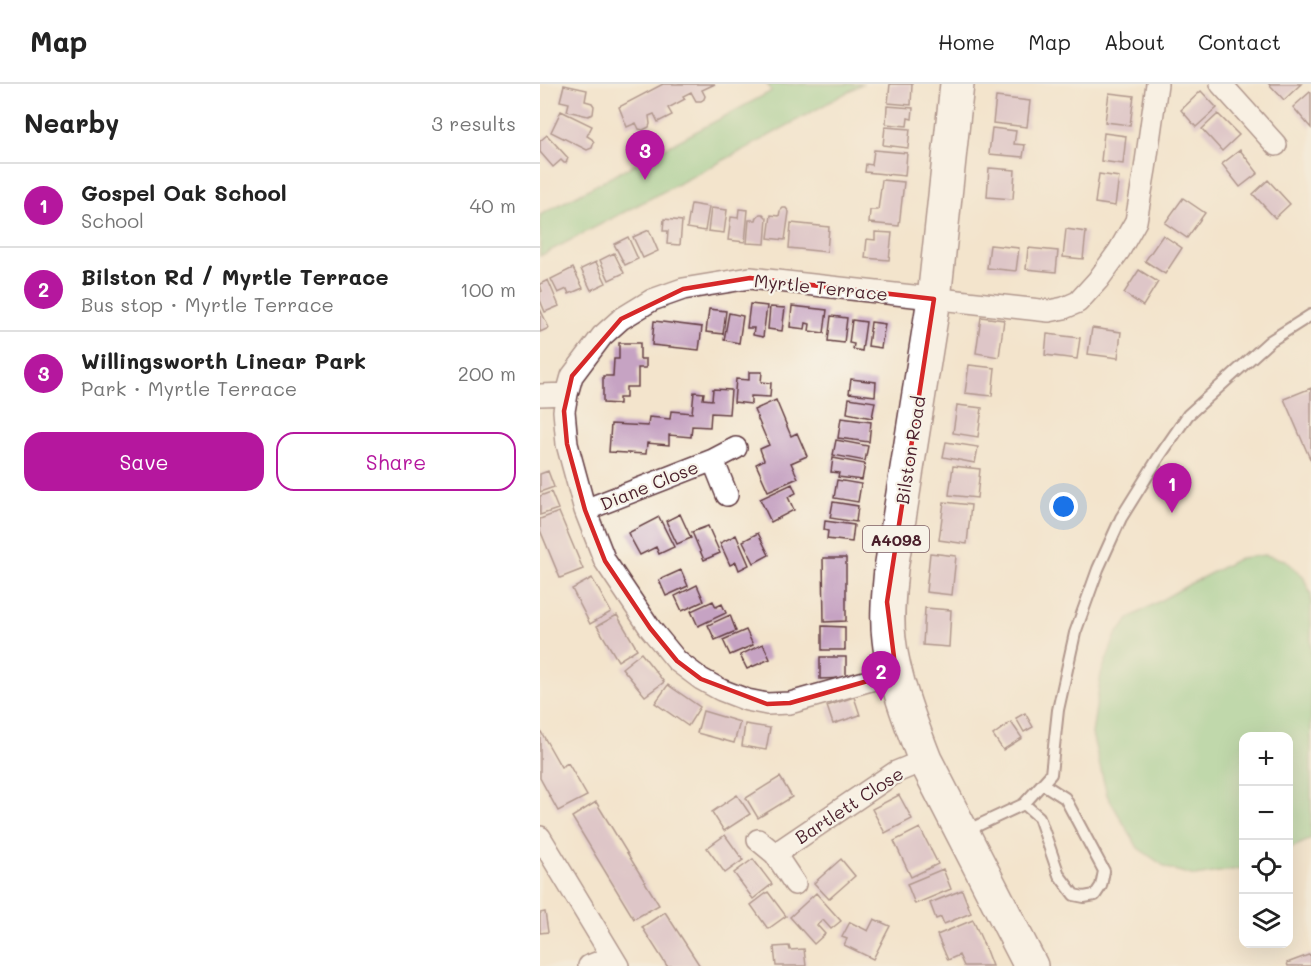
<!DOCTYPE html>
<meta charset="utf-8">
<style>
:root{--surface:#fff;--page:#f6f6f6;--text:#222;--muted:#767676;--line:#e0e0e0;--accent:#b5179e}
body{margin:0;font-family:Mali,sans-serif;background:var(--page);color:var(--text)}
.controls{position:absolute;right:18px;bottom:18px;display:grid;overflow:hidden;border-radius:12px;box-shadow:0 6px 24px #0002}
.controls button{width:54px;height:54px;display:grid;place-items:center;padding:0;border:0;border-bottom:2px solid var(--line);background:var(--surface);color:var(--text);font:30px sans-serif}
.you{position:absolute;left:524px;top:423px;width:21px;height:21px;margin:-15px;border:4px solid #fff;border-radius:50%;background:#1a73e8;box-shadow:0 0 0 9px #1a73e833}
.badge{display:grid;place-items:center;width:39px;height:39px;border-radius:50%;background:var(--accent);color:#fff;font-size:20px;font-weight:700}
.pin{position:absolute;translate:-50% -50px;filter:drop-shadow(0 2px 3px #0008)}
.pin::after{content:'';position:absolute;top:32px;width:21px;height:18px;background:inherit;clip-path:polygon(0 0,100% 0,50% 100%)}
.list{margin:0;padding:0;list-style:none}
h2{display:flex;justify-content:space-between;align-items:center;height:78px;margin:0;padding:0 24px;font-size:26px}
h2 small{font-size:20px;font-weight:400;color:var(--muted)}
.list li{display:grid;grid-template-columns:39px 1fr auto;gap:18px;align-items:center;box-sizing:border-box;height:84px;padding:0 24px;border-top:2px solid var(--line)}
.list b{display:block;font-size:22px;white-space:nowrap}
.list p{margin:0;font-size:20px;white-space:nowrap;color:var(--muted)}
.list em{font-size:20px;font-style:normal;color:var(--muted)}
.actions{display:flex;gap:12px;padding:18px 24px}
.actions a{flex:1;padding:14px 0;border:2px solid var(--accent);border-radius:18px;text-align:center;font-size:21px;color:var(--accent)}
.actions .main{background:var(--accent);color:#fff}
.icon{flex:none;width:33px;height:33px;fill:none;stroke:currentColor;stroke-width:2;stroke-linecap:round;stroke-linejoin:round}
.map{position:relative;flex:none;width:771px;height:882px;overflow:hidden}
header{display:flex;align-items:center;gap:36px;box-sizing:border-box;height:84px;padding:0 30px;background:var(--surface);border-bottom:2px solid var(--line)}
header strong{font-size:28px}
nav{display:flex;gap:33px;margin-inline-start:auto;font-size:21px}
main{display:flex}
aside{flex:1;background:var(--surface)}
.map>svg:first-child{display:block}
.green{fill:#84c983;stroke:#677457;stroke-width:1.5}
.building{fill:#c6a3c3}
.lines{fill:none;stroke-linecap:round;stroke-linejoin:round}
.lane-casing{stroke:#633d43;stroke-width:14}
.street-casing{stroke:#633d43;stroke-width:24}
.primary-casing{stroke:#633d43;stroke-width:36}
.lane{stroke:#fff;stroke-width:10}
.street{stroke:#fff;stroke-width:21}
.primary{stroke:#fff;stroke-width:33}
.marked{fill:none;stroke:#d62828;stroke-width:4.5;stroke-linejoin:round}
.labels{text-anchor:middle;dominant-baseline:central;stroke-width:4.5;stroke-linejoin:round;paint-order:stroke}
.shield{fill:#f7f3e8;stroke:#7e5f64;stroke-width:1.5}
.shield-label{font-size:16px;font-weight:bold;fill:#4a1f2b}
.street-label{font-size:18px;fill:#4a1f2b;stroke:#f7f3e8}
</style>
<header>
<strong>Map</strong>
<nav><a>Home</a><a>Map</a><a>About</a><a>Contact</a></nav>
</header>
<main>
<aside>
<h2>Nearby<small>3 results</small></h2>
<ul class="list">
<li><span class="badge">1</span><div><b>Gospel Oak School</b><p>School</p></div><em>40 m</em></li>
<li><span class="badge">2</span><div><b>Bilston Rd / Myrtle Terrace</b><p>Bus stop · Myrtle Terrace</p></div><em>100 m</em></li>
<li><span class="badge">3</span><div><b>Willingsworth Linear Park</b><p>Park · Myrtle Terrace</p></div><em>200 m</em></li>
</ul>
<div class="actions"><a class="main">Save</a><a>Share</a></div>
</aside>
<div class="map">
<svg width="771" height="882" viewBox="0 0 771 882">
<rect width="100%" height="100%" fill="#f7f3e8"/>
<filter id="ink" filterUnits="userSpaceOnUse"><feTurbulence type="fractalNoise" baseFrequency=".0167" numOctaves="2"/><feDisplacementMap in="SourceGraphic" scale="12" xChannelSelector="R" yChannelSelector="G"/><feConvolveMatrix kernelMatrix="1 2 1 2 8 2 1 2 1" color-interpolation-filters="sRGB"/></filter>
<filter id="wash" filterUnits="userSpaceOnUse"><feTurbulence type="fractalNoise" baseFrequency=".008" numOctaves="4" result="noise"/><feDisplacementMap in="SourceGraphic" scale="24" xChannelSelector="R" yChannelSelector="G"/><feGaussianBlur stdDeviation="1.35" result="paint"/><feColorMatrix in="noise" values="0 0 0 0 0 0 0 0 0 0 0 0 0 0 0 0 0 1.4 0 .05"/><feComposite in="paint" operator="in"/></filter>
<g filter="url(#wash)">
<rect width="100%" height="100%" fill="#f3e4cc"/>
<path class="green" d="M227 0H322L205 65 0 172V131L232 7Z
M725 471 745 476 763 492 771 511V755L749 765 748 652H704L703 784 655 792 627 784 598 764 567 711 552 650 561 590 576 551 591 533 648 501 700 474Z"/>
<g id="blocks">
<path class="building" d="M123 0H175L162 6 165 12 164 15 161 17H156L151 8 143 12 145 15 128 24 132 31 118 38 114 30 109 32 110 40 109 43 103 46 99 45 96 39 87 43 79 23Z
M350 0H372L371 21 348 19Z
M729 0H761L744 16Z
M24 1 47 6 45 17 52 19 54 22 53 30 48 32 27 27 29 19 20 17Z
M661 7 677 24 656 43 641 26Z
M770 8 771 9V44L753 23Z
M569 9 594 12 590 41 565 38Z
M456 13 490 17 487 43 453 39Z
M347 22 373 24 372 35 368 34 367 42 346 40Z
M21 27 52 42 47 52 52 55 54 58 52 64 47 66 11 48Z
M678 30 699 51 682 67 662 45Z
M345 43 370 45 368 64 343 61Z
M452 44 476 47 474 60 485 61 483 73 449 70Z
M564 49 586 52 583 80 561 77Z
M7 51 28 74 26 79H24L21 76 13 83 0 68V57Z
M334 66 367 69 365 92 325 88 326 80 332 81Z
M700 66 718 89 700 103 682 80Z
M449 84 475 86 473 115 447 113Z
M559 90 579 93 575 122 555 119Z
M342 96 364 98 359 142 329 139 330 126H338Z
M728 96 750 120 735 134 713 110Z
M643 114 665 129 647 154 625 139Z
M151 120 169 123 165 147 147 144Z
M171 124 187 126 184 149 168 147Z
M243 124H246L249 128 245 156 228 154 231 131 239 132 240 127Z
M199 125 208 126 205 158 188 156 191 133 198 134Z
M220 130H223L227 134 225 160 207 159 209 136H216L217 133Z
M124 135 142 137 140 161 127 160 128 147H123Z
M251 139 289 143 287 168 249 164Z
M526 145 546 148 543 175 523 173Z
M109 146 118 167 103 174 93 153Z
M335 148 352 149 349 176 325 174 327 155 335 156Z
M623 151 642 164 625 190 605 177Z
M88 153 98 175 85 181 74 160Z
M450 161 479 164 476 187 447 184Z
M488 164 518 167 516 188 486 185Z
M74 169 84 189 69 196 60 176Z
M56 178 66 199 51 206 41 185Z
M33 184 43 204 29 210 27 205 18 209 11 195Z
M599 186 618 198 603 222 584 209Z
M8 196 19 222 5 228 0 216V208L2 207 0 200Z
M210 220 227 222 223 253 213 251 214 244H207Z
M252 222 287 226 284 249 269 247 270 240 266 239 265 245 250 243Z
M230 223 245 224 242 247 228 245Z
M0 225 9 244 0 248Z
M169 225 186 227 183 250 166 248Z
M189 229 203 232 199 259 184 256Z
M291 232 307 234 304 259 288 257Z
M441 233 464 236 459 273 436 269Z
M312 236 326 238 322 267 313 265 314 260 309 259Z
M114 237 162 243 159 266 112 261Z
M331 238 345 240 341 264 328 262Z
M552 244 581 248 578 274 548 270Z
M507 250 540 254 537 275 505 271Z
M79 259H100V275H106V284H98V303H86V314H79V320L63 319V292H73L74 275H79Z
M429 281 455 284 452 312 425 309Z
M209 288H222L221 298 231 299 230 313 211 312V320L194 318 196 295 209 296Z
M311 295 336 298 335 312 309 309Z
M771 304V377L744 315Z
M173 305 191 306 189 330 171 329 170 343 152 342 151 353 129 351V361L107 359 106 370 69 368 71 340 108 342 109 333 130 335 131 327 152 329 154 308 164 309 163 315 172 316Z
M309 314 335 318 332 334 307 329Z
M236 316 251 352 257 349 267 372 251 379 258 394 228 407 216 380 224 376 220 365 229 361 214 326Z
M417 321 442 324 438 353 413 349Z
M301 334 331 338 329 358 298 354Z
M296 356 328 362 325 377 293 371Z
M406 358 438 363 435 379 403 373Z
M293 374 325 380 322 396 298 393 299 389 291 388Z
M413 382 440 385 437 414 409 411Z
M8 387 14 403 0 408V390Z
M297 396 321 400 318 418 294 414Z
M252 400 256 409 248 413 254 426 231 438 220 415Z
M11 408 18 425 0 431V412Z
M293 418 318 422 316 438 290 434Z
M404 418 431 421 427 460 399 456Z
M19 428 43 485 20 494 0 446V435Z
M140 430 151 454 137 460 126 437Z
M119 433 134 463 119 470 116 463 100 471 88 449Z
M285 437 314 441 312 458 287 455 288 447 284 446Z
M168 442 180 469 164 476 152 448Z
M218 449 229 471 214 479 203 457Z
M196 451 209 481 199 486 196 478 190 481 180 459Z
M390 469 416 472 412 511 386 508Z
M283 474H306V537L284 538Z
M141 486 148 502 126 512 119 496Z
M52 494 71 528 50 540 32 505Z
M157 501 164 517 142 527 135 512Z
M173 517 176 523 182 520 186 529 158 542 151 527Z
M385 524 411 526 409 563 383 561Z
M77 531 97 565 78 577 57 542Z
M190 531 196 547 175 556 168 541Z
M282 542 305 543V566H282Z
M206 546 213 561 190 571 183 556Z
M223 560 230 575 207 585 200 571Z
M101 569 124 598 105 612 82 584Z
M280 573H306V594L280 595Z
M128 601 160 623 148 642 115 619Z
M314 613 320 631 293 640 287 622Z
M163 627 200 638 194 659 157 649Z
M485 629 493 643 484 648 476 634Z
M471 638 482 654 463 666 453 651Z
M205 640 230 644 226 666 202 662Z
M0 646 21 683 28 679 47 712 18 727 0 694Z
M240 693 252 713 218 734 206 714Z
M197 711 210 730 184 747 172 728Z
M359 711 372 735 345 749 332 725Z
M56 718 119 821 94 835 32 733Z
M380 744 398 780 371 793 354 757Z
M185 751 203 776 185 789 167 764Z
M213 775 232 800 213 815 194 789Z
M301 775 315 792 289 815 274 799Z
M403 785 411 805 375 820 367 800Z
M422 806 431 829 404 840 401 833 396 835 390 819Z
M228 808 246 832 228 845 211 821Z
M276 809 301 837 291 845 283 836 277 841 285 850 274 860 250 833Z
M5 828 8 848 0 849V829Z
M125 828 147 862 160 882H127L102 843Z
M334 835 350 842 333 875 304 861 307 855 302 853 310 838 328 847Z
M433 836 444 861 452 882H424L419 871 408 876 397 851Z
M249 862 250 866 264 865 266 882H236L234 863Z
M771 870V882H748L747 879Z"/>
</g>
</g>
<g filter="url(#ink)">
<use href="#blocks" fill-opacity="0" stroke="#633d43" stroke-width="1.5"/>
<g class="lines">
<g class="lane-casing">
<path id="lane" d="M484 720 499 733 519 791 534 811 544 813 555 811 561 802 564 787 525 714 503 700
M426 747 484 720 511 690 518 626 535 549 558 485 581 434 619 373 648 331 730 257 771 231"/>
</g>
<g class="street-casing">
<path id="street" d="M681 0 736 61
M0 311 27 310
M173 376 187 411
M45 426 173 376 196 364
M356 589 250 619 227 620 207 616 181 606 161 595 137 577 110 544 65 477 45 426 27 360 24 327 27 310 32 292 62 252 81 235 112 216 143 205 210 194 509 227 524 224 538 218 558 196 579 167 596 137 605 85 617 0
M0 753 78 882
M218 756 235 770 255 800
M235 770 356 688 385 676
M49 882 72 873"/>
</g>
<g class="primary-casing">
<path id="primary" d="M417 0 394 215 351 485C349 508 346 531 349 555 353 593 371 640 385 676L491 882"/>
</g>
<use href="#lane" class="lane"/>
<use href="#street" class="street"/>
<use href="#primary" class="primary"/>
</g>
</g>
<path d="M0 0H771V882H0ZM210 194 394 215 347 518 356 589 250 619 227 620 161 595 137 577 110 544 65 477 45 426 27 360 24 327 32 292 81 235 143 205Z" fill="#f3e4cc" fill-opacity=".55" fill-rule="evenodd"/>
<path class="marked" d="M210 194 394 215 347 518 356 589 250 619 227 620 161 595 137 577 110 544 65 477 45 426 27 360 24 327 32 292 81 235 143 205Z"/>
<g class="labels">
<rect class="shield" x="323" y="442" width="66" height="26" rx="4.5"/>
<g class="shield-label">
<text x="356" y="455">A4098</text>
</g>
<g class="street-label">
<text transform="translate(281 203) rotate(6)">Myrtle Terrace</text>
<text transform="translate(370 366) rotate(-81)">Bilston Road</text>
<text transform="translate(109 401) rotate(-22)">Diane Close</text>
<text transform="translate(309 721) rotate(-33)">Bartlett Close</text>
</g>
</g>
</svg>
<div class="controls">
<button>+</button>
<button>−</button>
<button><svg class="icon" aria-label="locate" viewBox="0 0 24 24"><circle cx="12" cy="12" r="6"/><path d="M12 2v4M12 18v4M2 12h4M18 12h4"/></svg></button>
<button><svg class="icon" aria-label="layers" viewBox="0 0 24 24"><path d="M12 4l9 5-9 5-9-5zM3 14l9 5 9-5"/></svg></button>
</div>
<div class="you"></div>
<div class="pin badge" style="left:632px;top:429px">1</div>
<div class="pin badge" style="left:341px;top:617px">2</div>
<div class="pin badge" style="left:105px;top:96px">3</div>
</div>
</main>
